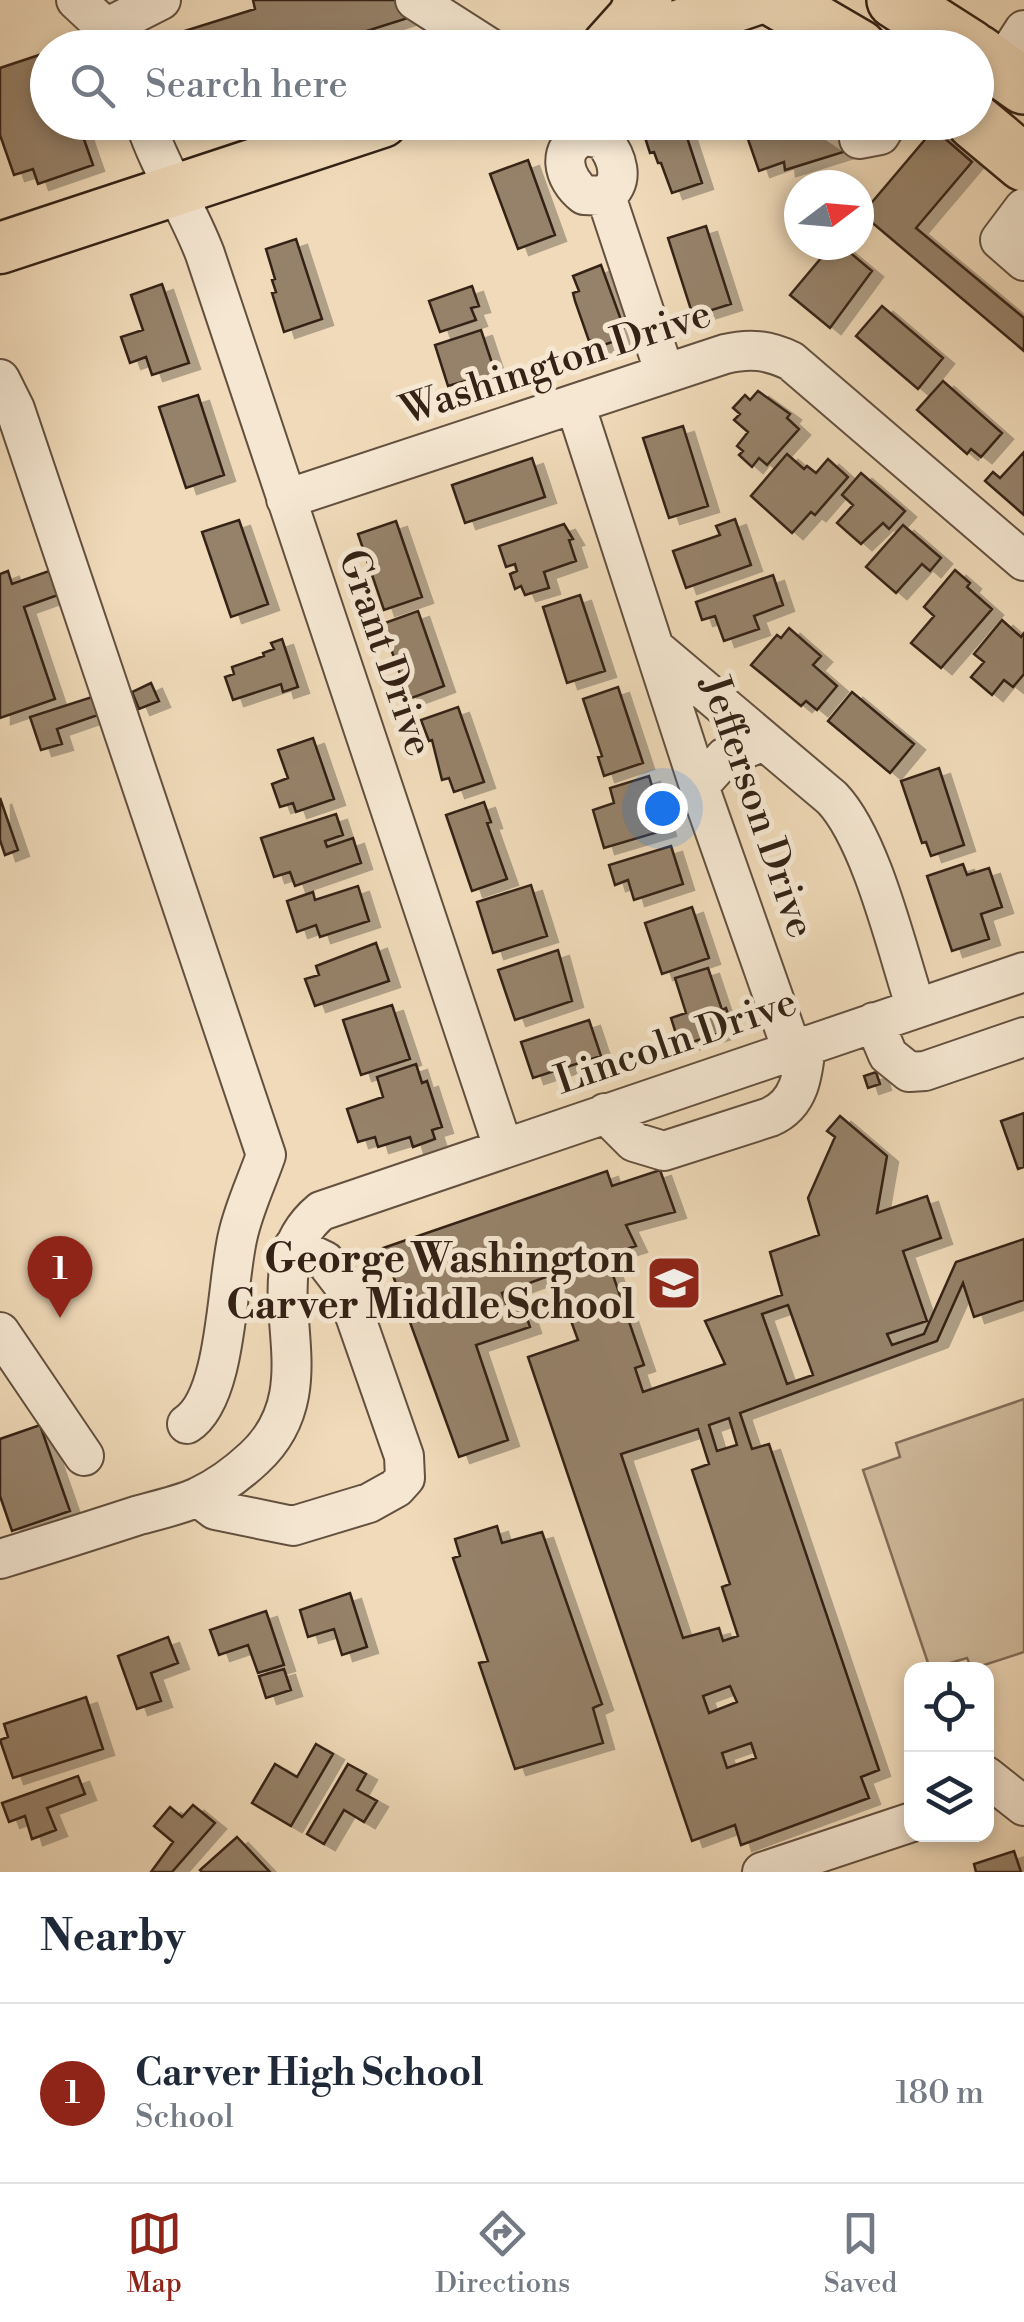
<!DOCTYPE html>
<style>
:root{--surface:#fff;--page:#f2f2f3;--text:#1f2937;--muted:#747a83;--line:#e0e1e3;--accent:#8f2418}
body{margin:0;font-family:"Libre Bodoni",serif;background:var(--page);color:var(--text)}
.controls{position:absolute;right:30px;bottom:30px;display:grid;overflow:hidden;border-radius:20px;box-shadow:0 5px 15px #0003}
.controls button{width:90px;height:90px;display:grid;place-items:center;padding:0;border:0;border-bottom:2px solid var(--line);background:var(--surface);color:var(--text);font:50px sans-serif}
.compass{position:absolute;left:784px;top:170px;width:90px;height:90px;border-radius:50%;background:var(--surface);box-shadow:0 5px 15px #0003;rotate:74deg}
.you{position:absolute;left:662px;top:808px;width:35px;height:35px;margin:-25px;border:8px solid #fff;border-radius:50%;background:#1a73e8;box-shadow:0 0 0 15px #1a73e833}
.badge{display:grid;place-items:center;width:65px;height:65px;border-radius:50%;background:var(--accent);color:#fff;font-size:32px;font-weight:700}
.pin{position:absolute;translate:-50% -82px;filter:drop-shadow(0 2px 5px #0008)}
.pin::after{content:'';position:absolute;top:52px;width:35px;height:30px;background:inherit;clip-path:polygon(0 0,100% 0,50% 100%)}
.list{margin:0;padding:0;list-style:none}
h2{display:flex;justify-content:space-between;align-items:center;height:130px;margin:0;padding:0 40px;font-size:42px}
h2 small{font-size:32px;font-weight:400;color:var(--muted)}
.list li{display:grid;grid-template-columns:65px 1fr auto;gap:30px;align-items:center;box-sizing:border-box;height:180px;padding:0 40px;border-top:2px solid var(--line)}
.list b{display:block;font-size:38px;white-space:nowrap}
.list p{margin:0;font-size:32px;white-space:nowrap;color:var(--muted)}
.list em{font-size:32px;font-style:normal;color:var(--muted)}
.icon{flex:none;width:55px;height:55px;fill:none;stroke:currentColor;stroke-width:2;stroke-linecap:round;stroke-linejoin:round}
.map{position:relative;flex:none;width:1024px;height:1872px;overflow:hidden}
.search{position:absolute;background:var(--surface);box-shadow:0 5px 15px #0003;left:30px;right:30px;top:30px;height:110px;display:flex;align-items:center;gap:25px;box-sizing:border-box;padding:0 35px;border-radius:55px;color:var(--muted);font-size:38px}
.sheet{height:310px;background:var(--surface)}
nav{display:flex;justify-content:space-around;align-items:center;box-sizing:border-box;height:140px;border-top:2px solid var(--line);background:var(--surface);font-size:28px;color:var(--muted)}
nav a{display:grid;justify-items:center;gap:5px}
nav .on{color:var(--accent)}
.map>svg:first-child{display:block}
.green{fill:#d0bb9d;stroke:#826e5a;stroke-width:2.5}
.building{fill:#96826b;stroke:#342216;stroke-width:2.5;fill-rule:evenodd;filter:url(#shadow)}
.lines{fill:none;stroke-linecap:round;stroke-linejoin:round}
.minor-tunnel{stroke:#cab598;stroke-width:38;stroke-dasharray:38 19;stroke-linecap:butt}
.minor-casing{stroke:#63503f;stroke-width:42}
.major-casing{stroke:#342216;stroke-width:55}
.highway-casing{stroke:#342216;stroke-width:60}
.minor{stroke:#f5e7d2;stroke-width:38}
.major{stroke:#f0dab9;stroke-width:50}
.highway{stroke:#f0dab9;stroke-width:55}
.labels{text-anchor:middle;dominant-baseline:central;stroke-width:10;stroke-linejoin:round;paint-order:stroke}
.street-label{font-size:40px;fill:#342216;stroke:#f5e7d2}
.poi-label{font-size:40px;font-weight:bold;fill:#342216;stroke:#f5e7d2;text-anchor:end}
</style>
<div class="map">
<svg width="1024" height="1872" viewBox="0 0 1024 1872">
<defs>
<filter id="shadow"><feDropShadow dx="11" dy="6" stdDeviation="0" flood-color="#0004"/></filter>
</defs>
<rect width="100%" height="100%" fill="#f0dab9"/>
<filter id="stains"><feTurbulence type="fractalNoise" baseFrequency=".002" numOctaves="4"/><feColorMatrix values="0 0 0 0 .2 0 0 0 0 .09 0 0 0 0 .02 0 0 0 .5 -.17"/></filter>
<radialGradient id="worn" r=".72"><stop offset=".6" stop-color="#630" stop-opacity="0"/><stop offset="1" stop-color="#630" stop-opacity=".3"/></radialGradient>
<path class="green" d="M1024 1399V1652L972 1669 967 1658 930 1669 863 1470 900 1457 896 1443Z"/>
<path class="building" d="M253 0H396L404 5 408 18 313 48H165L162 38 255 9Z
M48 52V122H78L93 165 38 184 33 169 14 175 0 135V68Z
M189 122H221L222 124 192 133Z
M640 122H682L702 183 672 193 661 163H658L654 152 650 153Z
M742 122H867L853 149 785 170 784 162 759 171Z
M934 129 972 162 916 228 1024 318V351L862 214Z
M528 160 555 235 518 249 490 174Z
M706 226 731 304 693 316 668 238Z
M296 239 322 319 284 332 272 293 276 292 272 280 275 279 266 249Z
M832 245H841L872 271 830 328 790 295Z
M601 265 624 328 621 329 624 338 595 348 592 340 589 341 575 301 573 293 579 291 573 276Z
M162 284 189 363 152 375 146 357 130 363 121 337 143 330 131 295Z
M472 286 479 306 471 308 476 320 440 332 429 301Z
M882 306 943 358 918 389 856 336Z
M481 330 498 381 475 389 472 379 448 386 435 345Z
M943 381 1002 433 981 457 971 449 967 454 917 410Z
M758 391 790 414 787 418 799 429 767 465 759 458 752 467 739 455 743 451 737 446 748 432 734 420 740 414 733 408 745 395 750 400Z
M198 395 224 475 186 488 159 407Z
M683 426 708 506 669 518 643 438Z
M1024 452V515L985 481 993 472 1000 478Z
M787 454 804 469 807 466 816 473 828 459 848 477 815 515 811 512 792 533 751 496Z
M532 458 545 497 465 523 452 485Z
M861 473 905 511 889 529 883 523 861 544 837 523 853 505 842 495Z
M735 519 751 565 686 588 673 551 720 535 716 526Z
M239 520 268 604 231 617 202 532Z
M396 521 422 597 384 610 358 534Z
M564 524 573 539 569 540 576 561 544 572 549 588 525 595 521 586 515 589 510 574 517 571 515 564 506 567 499 546Z
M903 525 941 558 930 571 922 564 896 593 866 567Z
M955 570 970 583 967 587 992 609 941 668 911 643 934 616 924 607Z
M8 571 12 584 49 571 58 595 24 607 55 699 0 718V574Z
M773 575 783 605 754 616 759 629 724 641 715 616 702 620 696 602Z
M580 595 605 671 567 683 543 607Z
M418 611 444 686 409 699 382 624Z
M1002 620 1021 637 1024 633V674L1013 687 1004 680 992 695 971 677 984 662 974 654Z
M789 628 821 656 813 665 837 686 817 710 806 701 801 706 751 665 777 635 781 638Z
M282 639 298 687 283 692 281 684 233 700 225 677 234 674 232 667 264 656 263 653 274 649 271 643Z
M151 683 159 701 139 709 132 692Z
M618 687 643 763 604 776 598 757 602 756 583 699Z
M852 692 914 744 890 773 828 721Z
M92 697 98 715 57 729 62 744 41 750 30 717Z
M458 707 484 782 454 792 449 778 442 780 432 740 429 741 421 720Z
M313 738 334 799 296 812 293 803 280 807 272 784 288 778 278 750Z
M939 768 964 845 931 856 926 842 922 843 901 781Z
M649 776 665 830 604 848 593 810 614 803 610 788Z
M0 798 18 850 5 855 0 840Z
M484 802 491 822 487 823 507 879 472 891 446 815Z
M336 814 343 835 325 841 327 847 353 838 361 863 295 886 290 872 274 877 261 838Z
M671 846 683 884 634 900 628 880 615 885 609 865Z
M963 864 967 875 989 868 1002 907 981 914 989 939 952 951 927 876Z
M531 885 547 936 493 953 477 902Z
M358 886 369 921 320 937 316 925 297 932 287 901 313 892 315 900Z
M692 907 709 958 662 974 645 923Z
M376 943 389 981 315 1006 305 979 319 975 316 966Z
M558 950 572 1001 515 1020 498 970Z
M708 968 722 1010 726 1008 733 1029 680 1046 671 1018 686 1013 675 978Z
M392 1005 410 1059 361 1075 343 1020Z
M589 1020 601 1056 533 1078 521 1042Z
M416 1064 422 1083 427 1081 442 1127 432 1130 435 1139 413 1147 410 1137 378 1147 375 1137 358 1142 347 1109 383 1097 377 1077Z
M876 1072 880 1084 868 1088 864 1076Z
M1024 1113V1167L1018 1169 1001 1121Z
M840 1116 887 1156 877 1213 927 1196 941 1238 903 1251 927 1321 887 1334 892 1345 924 1334 956 1262 1024 1239V1300L974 1317 963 1283 937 1341 740 1413 752 1449 769 1444 879 1770 861 1777 869 1798 741 1845 735 1825 692 1841 528 1357 578 1340 554 1274 502 1293 508 1309 522 1303 530 1327 476 1345 508 1440 459 1457 383 1248 607 1171 612 1186 660 1170 675 1212 626 1225 636 1246 606 1255 644 1365 635 1368 643 1392 725 1364 705 1321 782 1295 770 1252 819 1235 808 1198 835 1137 827 1131ZM788 1305 813 1375 787 1384 762 1314ZM729 1418 737 1445 717 1451 709 1425ZM698 1429 709 1464 692 1470 730 1584 722 1587 738 1636 723 1641 719 1628 683 1638 621 1454ZM730 1686 737 1702 709 1713 703 1696ZM751 1743 756 1758 727 1768 722 1753Z
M40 1425 70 1511 12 1531 0 1496V1439Z
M497 1526 502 1543 542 1532 602 1704 593 1708 603 1743 515 1769 479 1663 488 1661 453 1558 460 1556 455 1539Z
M350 1593 367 1647 342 1655 334 1629 308 1637 300 1610Z
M266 1611 284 1665 258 1673 248 1645 219 1655 210 1630Z
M168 1637 178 1663 151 1673 161 1701 137 1709 118 1656Z
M284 1669 291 1690 266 1698 259 1676Z
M86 1697 103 1749 13 1778 0 1740 8 1737 4 1724Z
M316 1744 333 1754 291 1826 252 1803 275 1764 297 1777Z
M348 1764 366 1774 357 1790 377 1801 364 1822 344 1810 324 1844 307 1834Z
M78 1776 85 1794 47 1808 56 1830 32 1839 25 1816 9 1822 2 1803Z
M193 1805 215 1823 172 1872H151L173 1842 154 1826 170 1807 182 1817Z
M237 1837 270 1872H202L200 1870Z
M1014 1851 1021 1872H976L974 1864Z"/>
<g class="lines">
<path class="minor-tunnel" d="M833 122 859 139"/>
<g class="minor-casing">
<path id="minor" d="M76 0 106 28 117 48
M415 0 490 48
M106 28 161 0
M1000 67 1024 30
M145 122C160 168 188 209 205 254L503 1147
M585 136 603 139C617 157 626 180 606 196L584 195C563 179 555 147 585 136Z
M859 139 880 135 888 122
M606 196 665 374
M1024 208 1000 240 1024 261
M0 379 15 409 266 1155C257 1181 244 1208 238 1235 226 1283 228 1397 187 1424
M575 404 699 786 792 1050
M286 499 725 354C750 348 768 350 791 361L1024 561
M657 650 832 798C872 840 897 951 916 1008
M699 786 725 757 764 741
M874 1022 888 1055 909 1072 925 1071 1024 1037
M605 1113 634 1142 664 1151 770 1117C800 1104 803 1074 806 1045
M0 1332 84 1456
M198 1497 215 1510 293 1526 369 1503 396 1488 405 1478 404 1456 345 1287 325 1261 294 1246
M0 1559C46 1545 93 1530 139 1515 158 1510 180 1505 198 1497 217 1488 239 1472 254 1458 338 1380 243 1276 321 1211L1024 972
M986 1776 1024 1806
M762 1872 912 1822"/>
</g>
<g class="major-casing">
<path id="major" d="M613 48 754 0
M0 248 382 122"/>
</g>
<g class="highway-casing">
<path id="highway" d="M777 0 859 48
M895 0 970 48
M609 48 635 19 644 0
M976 52 1024 86
M975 122 1024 163"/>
</g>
<use href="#minor" class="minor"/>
<use href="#major" class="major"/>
<use href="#highway" class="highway"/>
</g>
<defs>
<g id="school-square" transform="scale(2.875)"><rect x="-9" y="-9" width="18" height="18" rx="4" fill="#8f2418" stroke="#f5e7d2"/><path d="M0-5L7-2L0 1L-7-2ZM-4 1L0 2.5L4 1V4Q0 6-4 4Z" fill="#fff"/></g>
</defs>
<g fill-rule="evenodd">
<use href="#school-square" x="674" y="1283"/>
</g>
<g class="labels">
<g class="street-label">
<text transform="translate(556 363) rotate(-18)">Washington Drive</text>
<text transform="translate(385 653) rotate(71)">Grant Drive</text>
<text transform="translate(757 807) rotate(71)">Jefferson Drive</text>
<text transform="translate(676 1042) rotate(-19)">Lincoln Drive</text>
</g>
<g class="poi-label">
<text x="635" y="1260">George Washington<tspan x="635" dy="46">Carver Middle School</tspan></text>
</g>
</g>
<rect width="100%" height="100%" filter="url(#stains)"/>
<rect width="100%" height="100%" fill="url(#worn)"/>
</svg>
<div class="controls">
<button><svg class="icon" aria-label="locate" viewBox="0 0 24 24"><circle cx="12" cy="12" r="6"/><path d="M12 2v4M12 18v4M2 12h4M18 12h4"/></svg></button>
<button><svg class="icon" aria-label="layers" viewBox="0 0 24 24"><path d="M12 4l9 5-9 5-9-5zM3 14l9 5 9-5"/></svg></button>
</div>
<svg class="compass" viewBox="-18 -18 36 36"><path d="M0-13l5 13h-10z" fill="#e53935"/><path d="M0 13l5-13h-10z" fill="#747a83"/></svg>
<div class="you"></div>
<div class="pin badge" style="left:60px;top:1318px">1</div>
<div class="search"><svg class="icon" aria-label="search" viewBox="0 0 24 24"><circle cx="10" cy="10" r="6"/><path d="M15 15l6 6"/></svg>Search here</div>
</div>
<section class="sheet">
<h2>Nearby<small></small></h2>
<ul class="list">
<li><span class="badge">1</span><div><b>Carver High School</b><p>School</p></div><em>180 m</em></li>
</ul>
</section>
<nav>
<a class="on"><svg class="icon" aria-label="map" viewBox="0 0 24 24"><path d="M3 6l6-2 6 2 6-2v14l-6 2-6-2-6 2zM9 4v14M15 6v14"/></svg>Map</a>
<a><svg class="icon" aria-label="directions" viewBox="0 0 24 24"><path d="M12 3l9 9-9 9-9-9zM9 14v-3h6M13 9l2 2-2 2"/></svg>Directions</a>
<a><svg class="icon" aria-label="saved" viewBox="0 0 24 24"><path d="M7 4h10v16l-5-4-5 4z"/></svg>Saved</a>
</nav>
